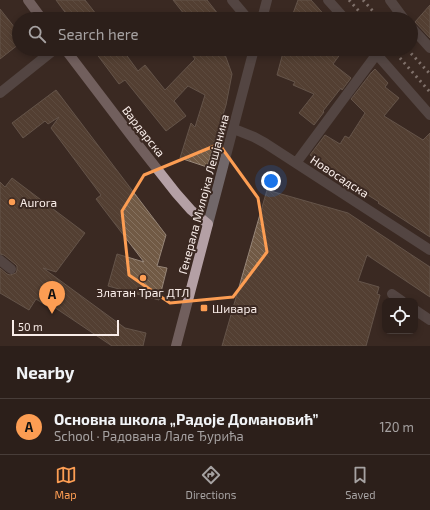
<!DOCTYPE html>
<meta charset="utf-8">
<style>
:root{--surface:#2c1f1a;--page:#342723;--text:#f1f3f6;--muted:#a6a2a2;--line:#483d39;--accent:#fc9d53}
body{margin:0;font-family:"Exo 2",sans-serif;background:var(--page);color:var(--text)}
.controls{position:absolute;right:12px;bottom:12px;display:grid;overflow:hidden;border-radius:8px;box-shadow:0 2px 6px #0003}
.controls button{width:36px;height:36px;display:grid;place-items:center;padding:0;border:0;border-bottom:1px solid var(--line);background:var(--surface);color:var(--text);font:20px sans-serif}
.scale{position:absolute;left:12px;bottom:10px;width:107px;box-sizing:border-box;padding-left:4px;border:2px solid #f9ede9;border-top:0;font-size:11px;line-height:14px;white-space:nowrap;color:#f9ede9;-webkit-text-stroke:3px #3b2922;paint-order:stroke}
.you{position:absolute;left:271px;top:181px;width:14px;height:14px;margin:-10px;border:3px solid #fff;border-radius:50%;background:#1a73e8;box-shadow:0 0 0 6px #1a73e833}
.badge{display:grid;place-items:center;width:26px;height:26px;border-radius:50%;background:var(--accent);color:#111;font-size:13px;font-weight:700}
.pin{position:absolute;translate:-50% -33px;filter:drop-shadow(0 1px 2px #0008)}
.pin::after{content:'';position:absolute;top:21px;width:14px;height:12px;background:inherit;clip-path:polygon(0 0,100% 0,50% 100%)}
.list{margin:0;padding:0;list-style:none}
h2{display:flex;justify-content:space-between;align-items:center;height:52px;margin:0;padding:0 16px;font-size:17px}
h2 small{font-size:13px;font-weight:400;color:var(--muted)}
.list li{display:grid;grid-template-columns:26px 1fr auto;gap:12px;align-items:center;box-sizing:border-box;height:56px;padding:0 16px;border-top:1px solid var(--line)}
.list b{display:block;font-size:15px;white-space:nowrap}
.list p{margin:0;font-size:13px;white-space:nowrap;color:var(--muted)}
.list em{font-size:13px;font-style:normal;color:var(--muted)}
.icon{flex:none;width:22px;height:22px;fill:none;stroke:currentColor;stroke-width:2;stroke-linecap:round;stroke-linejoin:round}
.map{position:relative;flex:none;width:430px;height:346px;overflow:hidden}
.search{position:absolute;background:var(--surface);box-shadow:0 2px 6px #0003;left:12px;right:12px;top:12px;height:44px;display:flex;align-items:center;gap:10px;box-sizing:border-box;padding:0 14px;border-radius:22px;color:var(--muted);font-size:15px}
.sheet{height:108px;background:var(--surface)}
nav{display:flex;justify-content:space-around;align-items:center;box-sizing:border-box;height:56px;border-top:1px solid var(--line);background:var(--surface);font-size:11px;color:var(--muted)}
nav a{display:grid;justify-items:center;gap:2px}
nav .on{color:var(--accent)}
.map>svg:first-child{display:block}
.building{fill:url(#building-back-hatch);stroke:#978678}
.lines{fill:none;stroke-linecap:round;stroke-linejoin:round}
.minor{stroke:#716769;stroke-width:10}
.major{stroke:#b4a0a5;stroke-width:10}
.rail{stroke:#d5c8c3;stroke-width:3;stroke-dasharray:2 4;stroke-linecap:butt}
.marked{fill:none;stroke:#fc9d53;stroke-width:3;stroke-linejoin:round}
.poi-dot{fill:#fc9d53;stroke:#3b2922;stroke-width:1.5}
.labels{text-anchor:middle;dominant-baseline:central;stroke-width:4;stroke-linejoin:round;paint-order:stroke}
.street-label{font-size:12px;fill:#f9ede9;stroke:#3b2922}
.poi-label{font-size:12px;fill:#f9ede9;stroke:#3b2922;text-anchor:start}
</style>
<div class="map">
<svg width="430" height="346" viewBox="0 0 430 346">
<defs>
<pattern id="building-back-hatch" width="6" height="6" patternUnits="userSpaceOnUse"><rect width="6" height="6" fill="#715a45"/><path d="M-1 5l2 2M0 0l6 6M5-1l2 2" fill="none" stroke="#867260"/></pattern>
</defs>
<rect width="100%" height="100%" fill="#3b2922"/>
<path class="building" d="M56 0H85L100 19H70Z
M173 0H207L222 19H188Z
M298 0H311L328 19H291Z
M430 5V38L415 22Z
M0 9 19 33V44L0 59Z
M93 49H122L138 71 145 65 165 90 195 59 188 49H223L232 74 226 105 207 167 180 158 191 123 195 127 205 95 188 86 174 101 186 116 166 131 125 80 119 84Z
M284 49H344L333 64 351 78 342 90 341 88 323 111 324 112 314 125 299 113 314 94 293 85 295 82 277 75Z
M375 69 388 83 385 87 399 98 384 116 423 140 430 133V237L378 203 379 202 355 187 356 186 310 155 325 135 340 144 345 136 349 138 365 113 351 99 371 73Z
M56 90 166 235 157 266 167 268 159 300 108 286 117 254 144 262 96 199 101 195 51 128 59 117 48 124 45 121 23 138 12 123Z
M12 178 85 233 56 272 43 268 125 328 146 333 143 346H112L54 307 53 310 36 299 29 310 0 293V268L7 274 10 275 16 273 17 270V266L15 264 4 255 0 254V182L5 187Z
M267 190 348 213 430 267V297L367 255 358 281 379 287 377 294 380 295 366 346H222Z"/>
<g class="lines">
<path class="minor" d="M232 0 248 19
M328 0 345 19
M390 0 404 19
M262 19 267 0
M411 27 430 48
M372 49 430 115
M0 93 55 49
M234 129 254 137 265 143 430 250
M296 163 376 55
M208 224 254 49
M0 260 11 269
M392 294 402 301
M415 310 430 320"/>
<path class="major" d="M28 0 42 19
M65 49 132 137 176 193 191 210 208 224 176 346"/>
<path class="rail" d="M349 0 366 19
M363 0 380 19
M392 49 430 92
M407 49 430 74"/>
</g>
<path d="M0 0H430V346H0ZM219 144 258 198 267 252 233 297 170 303 129 275 122 211 144 175Z" fill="#3b2922" fill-opacity=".55" fill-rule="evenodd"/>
<path class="marked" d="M219 144 258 198 267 252 233 297 170 303 129 275 122 211 144 175Z"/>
<g class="poi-dot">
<circle cx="12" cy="202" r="4"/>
<circle cx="143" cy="278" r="4"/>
<rect x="200" y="304" width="8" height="8" rx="2"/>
</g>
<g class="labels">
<g class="street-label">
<text transform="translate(144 131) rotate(52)">Вардарска</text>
<text transform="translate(340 176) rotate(33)">Новосадска</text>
<text transform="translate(203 194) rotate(-75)">Генерала Милојка Лешјанина</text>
</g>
<g class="poi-label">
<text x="20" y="202">Aurora</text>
<text x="143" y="292" text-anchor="middle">Златан Траг ДТЛ</text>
<text x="212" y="308">Шивара</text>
</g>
</g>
</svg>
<div class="controls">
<button><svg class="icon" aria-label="locate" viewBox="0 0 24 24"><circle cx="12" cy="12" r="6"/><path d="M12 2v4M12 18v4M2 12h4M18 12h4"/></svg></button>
</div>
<div class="scale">50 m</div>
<div class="you"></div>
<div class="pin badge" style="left:52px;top:314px">A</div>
<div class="search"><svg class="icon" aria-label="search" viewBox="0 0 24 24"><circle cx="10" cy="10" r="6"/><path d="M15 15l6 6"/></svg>Search here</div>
</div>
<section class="sheet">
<h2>Nearby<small></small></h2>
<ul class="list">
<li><span class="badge">A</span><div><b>Основна школа „Радоје Домановић”</b><p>School · Радована Лале Ђурића</p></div><em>120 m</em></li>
</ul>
</section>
<nav>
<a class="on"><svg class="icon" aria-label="map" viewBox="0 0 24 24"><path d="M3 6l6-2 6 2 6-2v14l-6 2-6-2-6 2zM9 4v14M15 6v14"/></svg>Map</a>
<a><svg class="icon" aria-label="directions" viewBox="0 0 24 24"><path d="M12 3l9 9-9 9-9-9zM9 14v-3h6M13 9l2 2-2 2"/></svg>Directions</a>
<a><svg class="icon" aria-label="saved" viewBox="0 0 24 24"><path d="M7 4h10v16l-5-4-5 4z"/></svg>Saved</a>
</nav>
